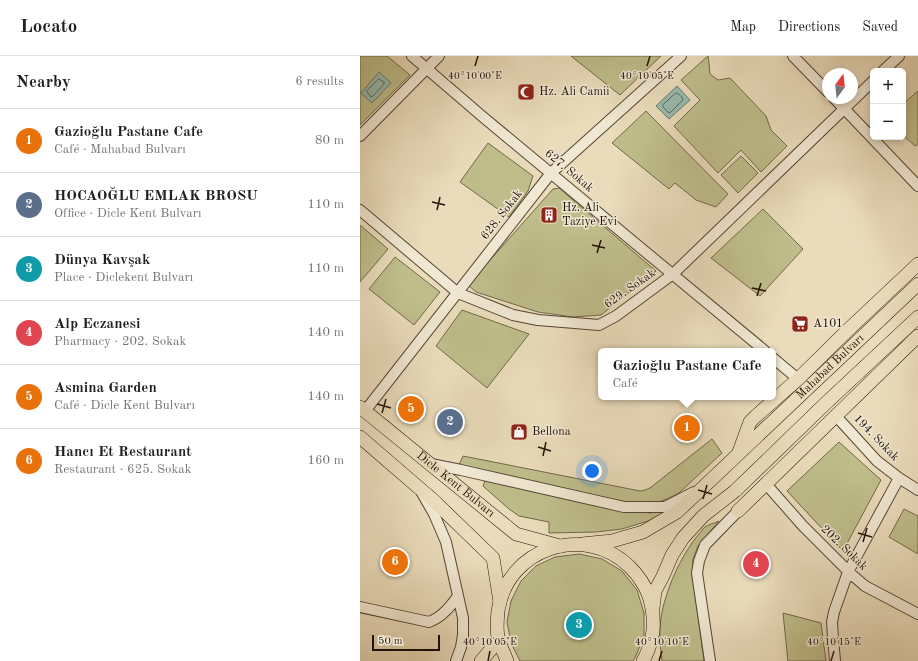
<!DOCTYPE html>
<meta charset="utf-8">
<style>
:root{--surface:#fff;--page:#f6f6f6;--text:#202124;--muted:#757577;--line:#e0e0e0;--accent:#7c3aed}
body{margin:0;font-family:"Old Standard TT",serif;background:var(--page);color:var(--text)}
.controls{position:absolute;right:12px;top:12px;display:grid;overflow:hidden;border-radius:6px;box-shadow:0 2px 6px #0003}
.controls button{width:36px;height:36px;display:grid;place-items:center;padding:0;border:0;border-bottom:1px solid var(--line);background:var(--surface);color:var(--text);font:20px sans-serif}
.compass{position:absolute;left:462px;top:12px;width:36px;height:36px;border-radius:50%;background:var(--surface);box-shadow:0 2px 6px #0003;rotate:15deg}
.scale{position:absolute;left:12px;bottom:10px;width:68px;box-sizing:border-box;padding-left:4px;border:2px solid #231207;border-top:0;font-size:11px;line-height:14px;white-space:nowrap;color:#231207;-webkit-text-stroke:3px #f1e8d3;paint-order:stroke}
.you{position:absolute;left:232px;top:415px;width:14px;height:14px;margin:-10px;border:3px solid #fff;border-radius:50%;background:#1a73e8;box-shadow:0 0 0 6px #1a73e833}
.badge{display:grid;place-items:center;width:26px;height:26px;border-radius:50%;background:var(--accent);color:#fff;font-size:13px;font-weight:700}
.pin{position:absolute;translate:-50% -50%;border:2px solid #fff;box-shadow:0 1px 4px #0006}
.popup{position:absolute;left:238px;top:292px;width:178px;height:52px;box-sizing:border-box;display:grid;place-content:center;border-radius:6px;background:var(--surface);filter:drop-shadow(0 1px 3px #0005);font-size:13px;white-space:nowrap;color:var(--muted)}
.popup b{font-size:15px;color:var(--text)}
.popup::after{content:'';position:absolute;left:50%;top:100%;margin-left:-8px;border:8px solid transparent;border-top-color:var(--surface)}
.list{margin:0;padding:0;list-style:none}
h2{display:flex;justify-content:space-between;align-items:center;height:52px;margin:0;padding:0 16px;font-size:17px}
h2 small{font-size:13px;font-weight:400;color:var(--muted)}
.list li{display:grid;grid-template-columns:26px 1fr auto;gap:12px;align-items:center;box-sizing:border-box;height:64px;padding:0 16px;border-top:1px solid var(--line)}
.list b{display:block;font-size:15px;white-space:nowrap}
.list p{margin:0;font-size:13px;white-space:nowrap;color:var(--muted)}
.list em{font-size:13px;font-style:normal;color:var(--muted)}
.map{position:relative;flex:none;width:558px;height:605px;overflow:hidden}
header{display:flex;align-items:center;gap:24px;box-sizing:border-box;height:56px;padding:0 20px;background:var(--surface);border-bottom:1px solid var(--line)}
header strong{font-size:19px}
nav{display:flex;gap:22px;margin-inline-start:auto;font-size:14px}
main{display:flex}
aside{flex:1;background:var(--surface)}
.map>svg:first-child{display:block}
.green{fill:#bfbe8b;stroke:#716849}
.water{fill:#98bcb0;stroke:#69786c}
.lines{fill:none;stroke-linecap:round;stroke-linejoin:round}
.shore{stroke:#5e675c;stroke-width:1}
.minor-casing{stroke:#554434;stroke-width:12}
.major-casing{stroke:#231207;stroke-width:14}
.minor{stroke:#f1e8d3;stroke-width:10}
.major{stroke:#eadcbb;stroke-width:13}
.ticks{fill:none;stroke:#231207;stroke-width:1.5}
.labels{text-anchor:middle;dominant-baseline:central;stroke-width:3;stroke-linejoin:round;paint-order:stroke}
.poi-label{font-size:12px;fill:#231207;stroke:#f1e8d3;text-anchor:start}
.street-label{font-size:12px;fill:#231207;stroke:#f1e8d3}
.ticks-label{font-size:10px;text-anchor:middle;fill:#231207;stroke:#f1e8d3;stroke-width:3;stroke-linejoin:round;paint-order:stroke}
</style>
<header>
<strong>Locato</strong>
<nav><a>Map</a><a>Directions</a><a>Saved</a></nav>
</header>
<main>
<aside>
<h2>Nearby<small>6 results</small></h2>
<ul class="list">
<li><span class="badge" style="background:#e8710a">1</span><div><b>Gazioğlu Pastane Cafe</b><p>Café · Mahabad Bulvarı</p></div><em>80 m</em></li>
<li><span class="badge" style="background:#5c6f8a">2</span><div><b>HOCAOĞLU EMLAK BROSU</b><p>Office · Dicle Kent Bulvarı</p></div><em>110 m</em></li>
<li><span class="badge" style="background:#0f9aa8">3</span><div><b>Dünya Kavşak</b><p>Place · Diclekent Bulvarı</p></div><em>110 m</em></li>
<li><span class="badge" style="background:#e0444e">4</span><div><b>Alp Eczanesi</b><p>Pharmacy · 202. Sokak</p></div><em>140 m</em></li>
<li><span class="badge" style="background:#e8710a">5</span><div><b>Asmina Garden</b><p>Café · Dicle Kent Bulvarı</p></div><em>140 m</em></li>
<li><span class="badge" style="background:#e8710a">6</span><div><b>Hancı Et Restaurant</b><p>Restaurant · 625. Sokak</p></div><em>160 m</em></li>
</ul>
</aside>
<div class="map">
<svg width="558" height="605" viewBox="0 0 558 605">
<rect width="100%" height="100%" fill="#eadcbb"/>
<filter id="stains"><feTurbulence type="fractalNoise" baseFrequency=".005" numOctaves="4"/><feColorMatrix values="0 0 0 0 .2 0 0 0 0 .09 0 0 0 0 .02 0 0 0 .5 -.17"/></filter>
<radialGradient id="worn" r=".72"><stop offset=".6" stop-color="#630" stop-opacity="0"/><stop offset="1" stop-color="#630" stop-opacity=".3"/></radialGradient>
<path class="green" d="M0 0H27L50 19 0 69Z
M211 0H301L260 39Z
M348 0 349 7 350 18 358 24 370 22 406 60 411 74 427 90 401 116 381 94 358 117 314 70 340 44 321 24Z
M558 35V88L555 90 543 79V48Z
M286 55 368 138 356 151 336 144 315 127 309 133 252 87Z
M128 87 173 120 168 135 149 161 100 126Z
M381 100 398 117 378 137 361 119Z
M199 132 296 215 241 259 213 261 178 256 116 236 108 229 193 133Z
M403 153 443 193 400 240 351 202Z
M0 169 28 193 0 226Z
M35 201 80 236 54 269 9 233Z
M102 254 169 278 127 332 76 290Z
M352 383 362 397 319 437 307 443 295 447 278 448 248 442 99 409 103 400 280 435 285 434 290 432Z
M479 386 521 424 483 495 427 435Z
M125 425 274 455 290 457 310 454 288 465 262 473 236 476 189 477V466L159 460 149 453 123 430Z
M544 453 558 460V498L529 481Z
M359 465 338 490 333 503 332 517 344 605H302C300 591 299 576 301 562 305 535 321 499 339 478 341 476 343 472 345 471 349 468 355 467 359 465Z
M219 498 242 503 262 515 277 534 284 557V580L275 602 273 605H160L151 587 147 566 151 545 161 525 176 510 195 501Z
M423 557 461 567 466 605H428Z"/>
<path class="water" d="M19 16 31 27 12 47 1 37Z
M317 30 330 44 309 63 296 50Z"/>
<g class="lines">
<path class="shore" d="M19 23 24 26V28L13 40 11 41 8 37 7 35Z
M316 37C319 37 323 42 323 44L311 56 309 57 303 51V49Z"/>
<g class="minor-casing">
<path id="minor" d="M52 0 123 61 405 295
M433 0 468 36
M523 15 539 0
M474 42 558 130
M0 80 79 0
M0 154 98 237 153 259 178 264 239 269 256 260 313 218 513 25
M413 302 438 323
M5 355 191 117 321 0
M476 360 517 405 539 422 558 434
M71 408 101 414 264 451H305L334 436
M406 428 443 470 491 518 505 530 558 558
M62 437 74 458 86 486 103 562V579L101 591 96 605
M0 551 69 566C82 561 90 551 98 540
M350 605 337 517 339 505 345 489 378 455
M475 605 473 582 472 566 474 556 488 516 539 422"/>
</g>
<g class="major-casing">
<g id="major">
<path id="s1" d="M0 351 156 478 200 490"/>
<path d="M0 381 73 444 133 502 140 546"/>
<path d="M379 396 390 366 396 360 438 323 489 273 558 208"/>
<path d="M378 455 558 280"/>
<path id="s2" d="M222 488 252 485 283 476 317 456 558 228"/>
<path d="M293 552 295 535 303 520 312 499 323 482 343 460 375 435 466 347 558 261"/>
<path d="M121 605 139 584"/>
<path d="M147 605C145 599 141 592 139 585 136 576 137 565 138 555 147 492 224 467 269 510 278 519 285 529 289 540 296 564 295 583 283 605"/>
</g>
</g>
<use href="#minor" class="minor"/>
<use href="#major" class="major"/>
</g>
<path class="ticks" d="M115 10 118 0M287 10 290 0M72 146 85 149M77 154 80 141M232 189 245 192M237 197 241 184M392 232 406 235M397 240 401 227M17 348 31 352M22 357 26 343M178 391 191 395M183 400 186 386M338 434 352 438M343 443 347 429M498 477 512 481M503 486 507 472M128 605 130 595M299 605 302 595M471 605 474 595"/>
<defs>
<g id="mosque-square" transform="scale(0.9)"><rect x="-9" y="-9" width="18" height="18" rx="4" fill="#8f2418" stroke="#f1e8d3"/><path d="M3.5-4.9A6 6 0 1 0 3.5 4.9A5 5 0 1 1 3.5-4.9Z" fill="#fff"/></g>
<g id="building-square" transform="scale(0.9)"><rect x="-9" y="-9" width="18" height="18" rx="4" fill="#8f2418" stroke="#f1e8d3"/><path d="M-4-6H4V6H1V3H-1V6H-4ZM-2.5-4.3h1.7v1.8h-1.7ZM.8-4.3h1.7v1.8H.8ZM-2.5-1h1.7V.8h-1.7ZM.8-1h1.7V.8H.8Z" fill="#fff"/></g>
<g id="supermarket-square" transform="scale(0.9)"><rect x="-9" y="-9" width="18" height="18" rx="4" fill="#8f2418" stroke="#f1e8d3"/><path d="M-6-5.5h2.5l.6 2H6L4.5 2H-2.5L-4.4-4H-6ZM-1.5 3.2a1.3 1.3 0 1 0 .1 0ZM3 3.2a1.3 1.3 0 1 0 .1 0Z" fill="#fff"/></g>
<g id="shop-square" transform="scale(0.9)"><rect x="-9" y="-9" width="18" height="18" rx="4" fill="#8f2418" stroke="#f1e8d3"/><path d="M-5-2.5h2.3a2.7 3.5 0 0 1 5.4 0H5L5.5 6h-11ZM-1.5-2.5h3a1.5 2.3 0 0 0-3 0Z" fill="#fff"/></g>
</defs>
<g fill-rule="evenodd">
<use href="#mosque-square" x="166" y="36"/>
<use href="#building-square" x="189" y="159"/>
<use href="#supermarket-square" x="440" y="268"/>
<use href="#shop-square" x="159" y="376"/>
</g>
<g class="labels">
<g class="poi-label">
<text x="179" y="36">Hz. Ali Camii</text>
<text x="202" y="152">Hz. Ali<tspan x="202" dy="14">Taziye Evi</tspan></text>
<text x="453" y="268">A101</text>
<text x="172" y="376">Bellona</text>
</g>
<g class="street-label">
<text transform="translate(209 115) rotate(40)">627. Sokak</text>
<text transform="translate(142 159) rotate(-52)">628. Sokak</text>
<text transform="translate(270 233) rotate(-35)">629. Sokak</text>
<text stroke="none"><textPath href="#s2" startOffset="313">Mahabad Bulvarı</textPath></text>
<text transform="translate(516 382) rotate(46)">194. Sokak</text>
<text stroke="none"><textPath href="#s1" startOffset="123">Dicle Kent Bulvarı</textPath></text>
<text transform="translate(484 492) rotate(44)">202. Sokak</text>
</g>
</g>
<g class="ticks-label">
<text x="115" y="23">40°10'00"E</text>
<text x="287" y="23">40°10'05"E</text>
<text x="130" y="589">40°10'05"E</text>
<text x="302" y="589">40°10'10"E</text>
<text x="474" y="589">40°10'15"E</text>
</g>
<rect width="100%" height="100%" filter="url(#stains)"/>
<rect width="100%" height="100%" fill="url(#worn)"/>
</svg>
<div class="controls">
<button>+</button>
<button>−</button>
</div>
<svg class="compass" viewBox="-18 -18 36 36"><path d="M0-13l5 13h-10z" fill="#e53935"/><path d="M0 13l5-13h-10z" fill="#757577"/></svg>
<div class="scale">50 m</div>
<div class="you"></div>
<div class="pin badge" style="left:327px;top:372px;background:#e8710a">1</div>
<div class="popup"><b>Gazioğlu Pastane Cafe</b>Café</div>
<div class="pin badge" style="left:90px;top:366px;background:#5c6f8a">2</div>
<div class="pin badge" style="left:219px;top:569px;background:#0f9aa8">3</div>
<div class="pin badge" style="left:396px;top:508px;background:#e0444e">4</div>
<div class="pin badge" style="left:51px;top:353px;background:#e8710a">5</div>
<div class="pin badge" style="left:35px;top:506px;background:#e8710a">6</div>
</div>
</main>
